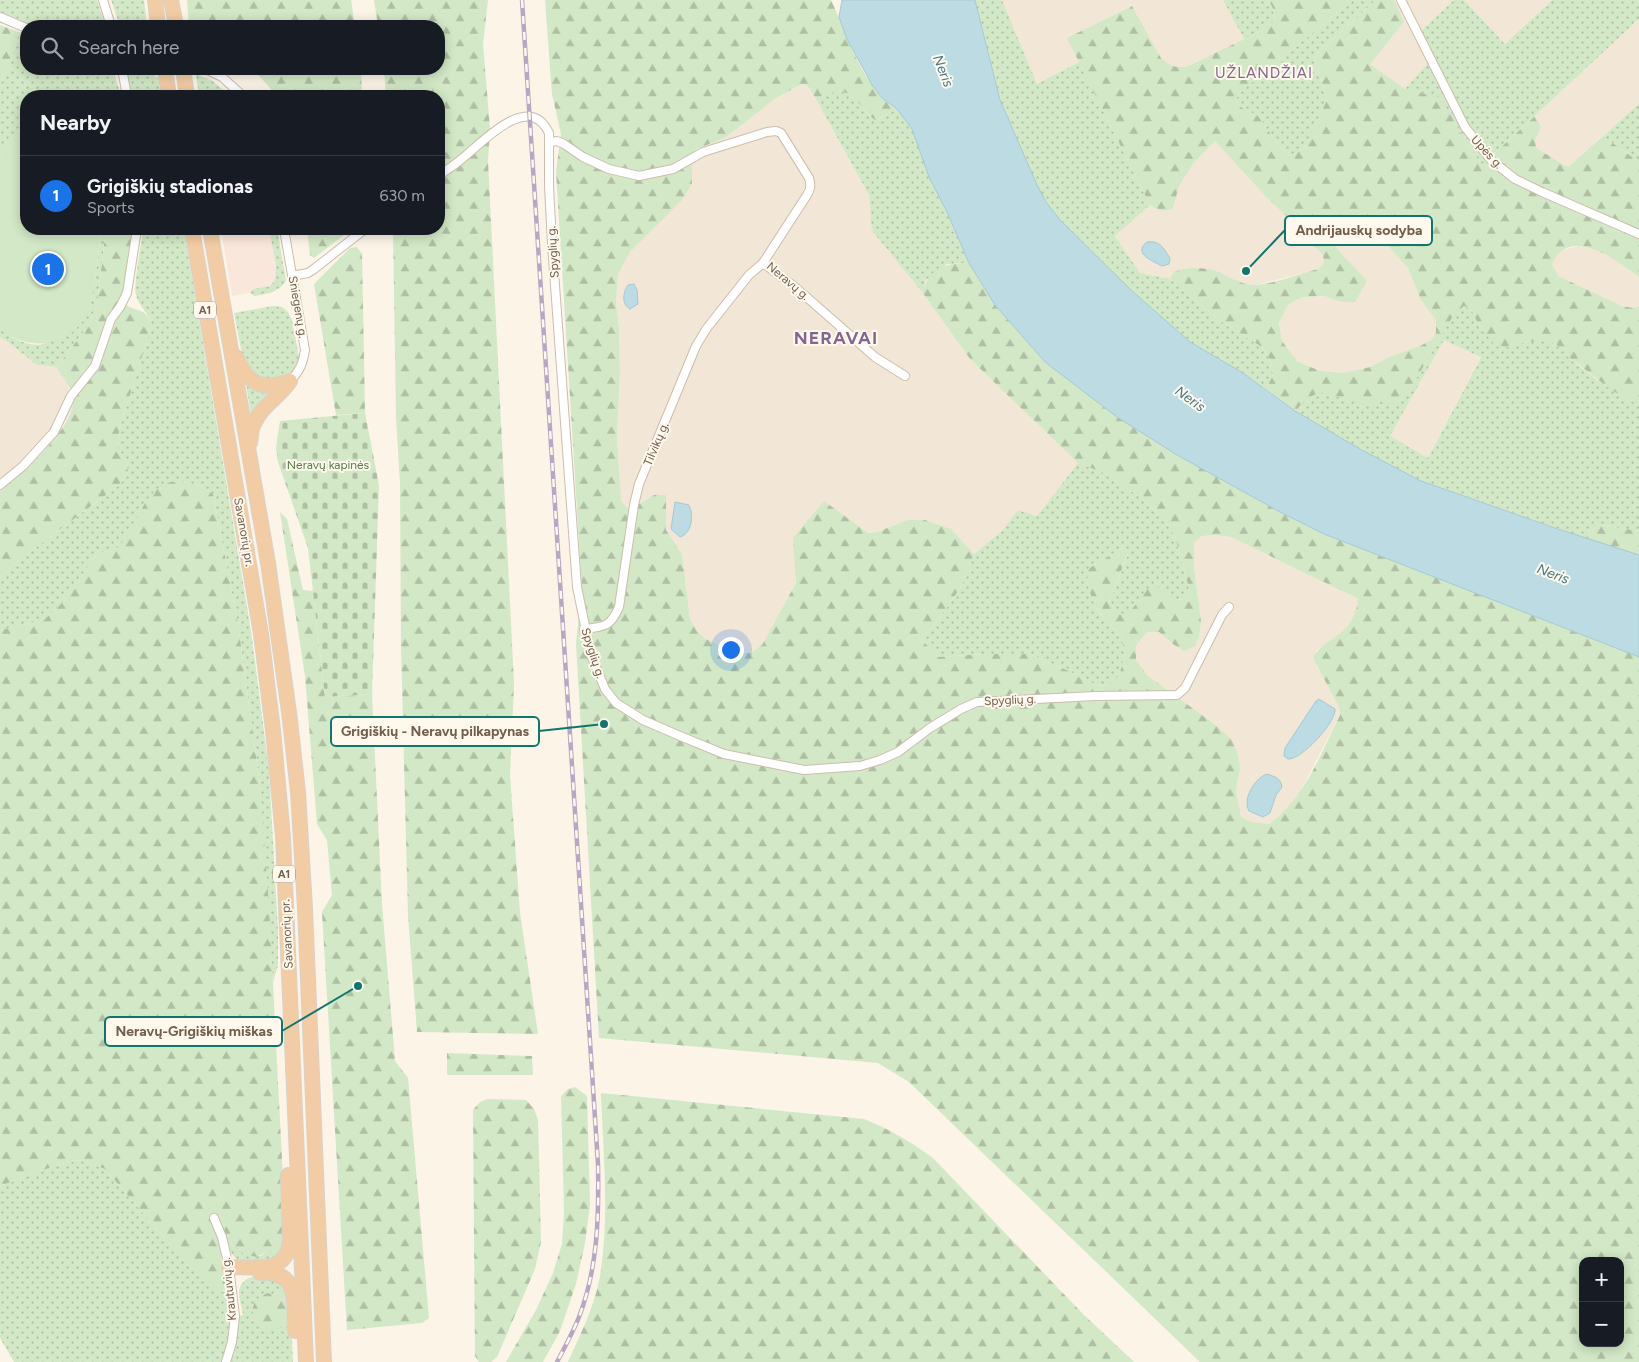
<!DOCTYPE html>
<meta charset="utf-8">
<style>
:root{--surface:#171b24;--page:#20242c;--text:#f1f3f6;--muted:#9ea1a6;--line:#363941;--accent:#1a73e8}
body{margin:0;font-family:Figtree,sans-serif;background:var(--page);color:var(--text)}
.controls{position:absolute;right:15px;bottom:15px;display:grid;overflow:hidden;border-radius:10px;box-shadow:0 2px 12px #0003}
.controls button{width:45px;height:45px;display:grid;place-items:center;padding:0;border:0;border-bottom:1px solid var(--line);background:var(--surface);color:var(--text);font:25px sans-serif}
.you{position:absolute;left:730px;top:649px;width:18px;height:18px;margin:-12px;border:4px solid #fff;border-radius:50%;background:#1a73e8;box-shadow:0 0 0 8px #1a73e833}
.badge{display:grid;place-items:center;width:32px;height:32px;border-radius:50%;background:var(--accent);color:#fff;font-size:16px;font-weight:700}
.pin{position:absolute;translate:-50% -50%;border:2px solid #fff;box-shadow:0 1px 5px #0006}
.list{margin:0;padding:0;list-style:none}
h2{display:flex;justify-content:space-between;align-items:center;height:65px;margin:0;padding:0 20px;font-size:21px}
h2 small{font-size:16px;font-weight:400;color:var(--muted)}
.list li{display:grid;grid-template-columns:32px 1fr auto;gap:15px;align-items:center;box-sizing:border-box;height:80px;padding:0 20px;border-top:1px solid var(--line)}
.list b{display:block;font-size:19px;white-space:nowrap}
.list p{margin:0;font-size:16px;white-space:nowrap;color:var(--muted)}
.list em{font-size:16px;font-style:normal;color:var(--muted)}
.icon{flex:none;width:28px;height:28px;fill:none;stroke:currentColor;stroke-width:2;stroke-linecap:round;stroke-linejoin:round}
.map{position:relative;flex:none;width:1639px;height:1362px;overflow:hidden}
.search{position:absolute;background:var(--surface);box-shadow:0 2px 12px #0003;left:20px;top:20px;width:425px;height:55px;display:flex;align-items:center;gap:12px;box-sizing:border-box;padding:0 18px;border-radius:20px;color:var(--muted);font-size:19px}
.panel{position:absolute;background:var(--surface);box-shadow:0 2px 12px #0003;left:20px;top:90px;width:425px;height:145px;border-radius:20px}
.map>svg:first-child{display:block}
.residential{fill:#f2e7d6}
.commercial{fill:#fae7dc}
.grass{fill:url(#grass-dots);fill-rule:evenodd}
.forest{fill:url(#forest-firs);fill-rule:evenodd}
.cemetery{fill:url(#cemetery-stones)}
.pitch{fill:#d2e8c6}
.water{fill:#bddbe3;stroke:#a4c9d4}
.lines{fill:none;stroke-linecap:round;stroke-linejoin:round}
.minor-casing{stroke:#ccbdae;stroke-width:10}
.trunk-casing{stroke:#d8d2cd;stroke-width:16}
.minor{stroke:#fff;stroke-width:8}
.trunk{stroke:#f2cca4;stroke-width:14}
.rail-casing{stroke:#b8a6c4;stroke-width:4.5}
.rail{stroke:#fef8ed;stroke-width:2.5;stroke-dasharray:8;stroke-linecap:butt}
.labels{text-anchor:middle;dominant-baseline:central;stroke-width:4;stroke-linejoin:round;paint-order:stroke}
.shield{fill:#fef8ed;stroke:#9d8c7d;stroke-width:1}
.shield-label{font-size:11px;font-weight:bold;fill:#735d4d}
.street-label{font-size:12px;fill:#735d4d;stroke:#fef8ed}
.park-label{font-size:12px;fill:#547d49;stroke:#fef8ed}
.water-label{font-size:14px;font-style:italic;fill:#487685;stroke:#fef8ed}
.quarter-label{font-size:15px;letter-spacing:1px;fill:#84658f;stroke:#fef8ed}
.district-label{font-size:18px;font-weight:bold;letter-spacing:1px;fill:#84658f;stroke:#fef8ed}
.leader{fill:none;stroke:#0f766e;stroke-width:2}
.callout-dot{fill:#0f766e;stroke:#fef8ed;stroke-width:2}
.callout{fill:#fef8ed;stroke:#0f766e;stroke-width:2}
.callout-label{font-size:14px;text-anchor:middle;font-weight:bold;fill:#735d4d}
</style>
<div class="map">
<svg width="1639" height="1362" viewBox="0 0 1639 1362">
<defs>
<pattern id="grass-dots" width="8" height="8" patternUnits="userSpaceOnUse" patternTransform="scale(1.25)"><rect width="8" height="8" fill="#d2e8c6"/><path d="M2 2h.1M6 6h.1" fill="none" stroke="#afbfa3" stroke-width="1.8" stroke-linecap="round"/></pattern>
<pattern id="forest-firs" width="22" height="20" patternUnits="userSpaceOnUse" patternTransform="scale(1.25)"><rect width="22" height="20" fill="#d2e8c6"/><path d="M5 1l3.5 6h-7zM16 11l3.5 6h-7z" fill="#afbfa3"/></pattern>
<pattern id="cemetery-stones" width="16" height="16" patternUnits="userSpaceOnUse" patternTransform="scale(1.25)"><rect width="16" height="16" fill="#d2e8c6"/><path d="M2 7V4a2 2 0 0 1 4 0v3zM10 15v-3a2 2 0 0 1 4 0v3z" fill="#afbfa3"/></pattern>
</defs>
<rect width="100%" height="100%" fill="#fbf4e7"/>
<path class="residential" d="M1002 0H1223L1244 39 1188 66 1178 68 1169 65 1161 58 1132 6 1068 38 1079 62 1037 84Z
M1394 0H1454L1422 30 1427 64 1405 89 1369 64 1404 22Z
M1464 0H1552L1505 44Z
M1639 19V103L1568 167 1535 148V140L1541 127 1535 116Z
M802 84 807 85 816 99 869 195 872 210 871 223 873 232 922 292 970 359 1078 463 1037 516 1018 510 1004 530 974 554 951 529 925 520H907L876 532 794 538 796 583 762 645 750 653 735 652 706 639 697 631 690 619 682 554 666 530 665 495H654L628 510 621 502 617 437 620 371 619 328 616 302 618 274 630 252 647 234 692 160 696 149 725 138 776 98Z
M1215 141 1266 197 1287 217 1323 255 1324 263 1318 269 1256 285 1243 284 1212 270 1174 272 1170 279 1140 273 1115 236 1150 205 1157 210 1173 208 1179 186 1193 164Z
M1359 214 1408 268 1421 299 1436 320V333L1431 340 1420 346 1391 356 1370 367 1343 373 1320 371 1297 361 1282 341 1279 323 1288 305 1302 297 1324 296 1341 302 1367 281 1330 241Z
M1579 246 1592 248 1615 260 1639 277V306L1633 308 1622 306 1557 276 1552 264 1556 254 1565 249Z
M0 337 8 342 37 365 57 367 67 383 73 398 72 408 68 417 51 444 0 491Z
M1444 340 1481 356 1428 458 1390 436Z
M1215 535 1230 537 1267 553 1357 598 1358 602 1354 619 1343 632 1316 651 1317 667 1326 680 1339 707 1340 715 1298 796 1283 814 1269 824 1252 822 1241 817 1236 790 1240 767 1217 726 1148 676 1136 660V646L1147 632H1159L1173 644 1201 621 1194 567V541L1202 536Z"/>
<path class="commercial" d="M221 229H269L276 265 275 280 270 286 253 289 250 293 232 296Z"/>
<path class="grass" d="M0 0H97L106 26H33L0 12Z
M111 0H144L147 26H120Z
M975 0H1002L1037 84 1079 62 1150 205 1115 236 1140 273 1170 279 1216 318 1262 347 1271 361 1273 375 1266 389 1243 373 1190 342 1131 290 1060 220 1046 202 1037 185 1000 100Z
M1223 0H1269L1273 9 1275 20 1265 29 1244 39Z
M1353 0H1376L1319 52 1314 59 1327 100 1304 149 1289 156 1279 146 1258 116 1239 106 1236 99 1240 92Z
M1454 0H1464L1505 44 1552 0H1639V19L1482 165 1467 144 1405 89 1427 64 1422 30Z
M19 32 26 34V69H113L121 96H26V123C15 132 2 144 0 159V85L9 67Z
M126 69H153L155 77 158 78 161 96H131Z
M196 74 211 80 231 96H199Z
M836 91C861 93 858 108 875 120L897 109 912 129 929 177 948 214 969 263 947 264 926 280 922 292 873 232C869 221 872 209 869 195L816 99Z
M1639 103V162L1603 136Z
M102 229H106L97 304 88 326 57 367 37 365 8 342 0 337V329C10 337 30 348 43 344 50 342 82 316 90 309Z
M143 229H184L251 631 269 770 278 931V965L273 982 260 785 238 624 213 494C202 483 185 482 170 482L129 532 120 547 97 554 64 601 44 620 0 630V578L15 563 119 485 128 473 127 463 118 449 119 430 152 325C149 313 139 307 136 295 133 285 142 242 143 229Z
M269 229H277L286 280C280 292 267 294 255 296L250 293 253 289 270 286 275 280 276 265Z
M273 306 282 307 288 312 292 320 299 357 294 370 284 378 259 382 244 364 234 313Z
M1464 306 1471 309 1480 328 1507 347C1519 343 1543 337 1556 343 1562 347 1567 356 1572 360 1593 378 1615 392 1639 405V531L1600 525 1591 530 1588 539 1421 481 1360 449 1295 411 1304 401 1316 394 1327 392 1359 403 1409 391 1454 313ZM1444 340 1481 357 1428 458 1390 436Z
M246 383 279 390 251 418Z
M1078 463 1104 473 1137 495 1163 518 1175 536 1190 592C1185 599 1181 600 1172 600L1165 592 1136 605 1129 613 1122 615 1114 610 1110 600 1128 554 1126 549 1122 548 1088 569 1095 607 1121 637 1125 654 1119 676 1108 686 1096 685 1069 671 1029 654H986L938 657 923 641 961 587 974 554 1003 530 1018 510 1037 516Z
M80 1160 105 1169 189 1266 223 1292 226 1289 232 1317 243 1315C242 1307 237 1294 240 1287 245 1274 265 1274 276 1279 280 1281 283 1287 286 1291L273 1295 291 1321 293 1362H14L0 1338V1186L57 1165Z
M234 1245 243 1253 261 1256 266 1252 276 1258 269 1262 238 1261 232 1254 228 1246Z"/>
<path class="forest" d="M187 0H351L355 26H189Z
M374 0H488L483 44 490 129 488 161 514 684 510 775 520 913 538 1034 417 1032 408 915 401 645 400 483 396 417 393 229H439V96H386L384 69H439V26H378Z
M545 0H831C846 32 865 93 897 109L875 120C862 111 854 88 835 92 829 93 822 97 816 99L807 85 802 84 776 98 725 138 696 149 692 160V184L682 200 630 252 618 274 616 302 619 328 620 371 617 437 621 501 629 510 654 495H666V530L682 554 690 619 697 631 706 639 735 652 750 653 762 645 796 583 793 538 824 501 868 533 877 532 907 520H925L951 529 974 554 961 587 923 641 938 657 986 654H1029L1069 671 1096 685 1107 686 1119 676 1125 654 1121 637 1095 607 1087 583 1088 569 1122 548 1126 549 1128 553 1110 600 1114 610 1122 615C1138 611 1139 591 1154 585 1167 590 1176 611 1190 592L1175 536 1163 518 1137 495 1104 473 1078 463 970 359 922 292C931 266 944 264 969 263L995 305 1045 362 1117 417 1177 455 1282 513 1324 534 1639 657V1362H1200L909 1082 878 1063 599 1038 576 643 582 590 556 172 561 134 552 94ZM1215 535 1231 537 1357 598C1358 602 1358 604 1356 609 1349 637 1324 637 1313 658L1339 707 1340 715C1321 753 1305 798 1269 824L1252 822 1241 817 1236 790 1240 768 1237 752 1232 740 1217 726 1148 676 1136 660V646L1147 632H1159L1173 644 1184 651 1195 646 1199 637 1201 621 1194 567V542L1202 536ZM1583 1261H1620V1343H1583Z
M1269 0H1353L1240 92 1236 99 1239 106 1258 116 1279 146 1289 156 1304 149 1327 100 1314 59 1319 52 1376 0H1394L1404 22 1370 64 1405 89 1441 98 1467 144 1482 165 1535 116 1541 127 1535 140 1536 148 1568 167 1603 136 1639 162V277C1617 261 1570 224 1552 264L1558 276 1622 306 1633 308 1639 306V405L1613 391 1571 359 1556 344 1539 341 1526 342 1507 347 1495 345 1480 328 1471 309 1464 306 1454 314 1409 391 1397 404C1384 403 1369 405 1357 403 1326 395 1322 382 1295 411L1266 389 1273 375 1271 361 1262 347 1216 318 1170 279 1174 272C1185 267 1201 267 1213 270 1227 274 1237 284 1253 285 1267 286 1302 273 1318 269L1324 263 1323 255 1287 217 1266 197 1215 141 1193 164 1179 186 1173 208C1164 213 1157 210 1150 205L1067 38 1132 6 1161 58C1170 66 1176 69 1188 66L1265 29 1275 19 1273 9ZM1359 214 1408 268 1421 300 1436 320V333L1431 340 1420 346 1391 356 1370 367 1343 373 1320 371 1297 361 1282 341 1279 323 1288 305 1302 297 1324 296 1341 302H1355L1367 281 1330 241Z
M0 25 19 32 9 67 0 85Z
M253 69H361L362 96H274L270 88Z
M106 229H133L126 282 122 301C132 314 145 304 152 325L119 430 118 449 127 463 128 473 119 485 15 563 0 578V491C21 475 76 427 73 398 72 385 61 378 57 367L88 326 97 304Z
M307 229H352L314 258 310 255Z
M357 247 362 254 365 413 336 415 314 284 350 248Z
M170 482C185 482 202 483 213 494L238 624 260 785 269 906 286 1238 285 1246 276 1258 271 1257 266 1252 256 1257 243 1253 234 1245 221 1248V1256L226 1289 219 1293 189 1266 105 1169 80 1160 57 1165 0 1186V630L44 620 64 601 97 554 120 547 148 498 158 488Z
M280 512 287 519 303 590 313 591 325 697 372 694 382 904 395 1061 408 1078 429 1318 422 1323 347 1330 322 912 332 895 327 840 317 824 305 676Z
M1600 525 1639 531V555L1588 539 1591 530Z
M447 1053 532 1056 533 1075H447Z
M575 1087 587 1096 590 1205 585 1243 576 1284 560 1331 543 1362H506L536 1310 553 1273 562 1244 564 1213 561 1096 568 1089Z
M601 1093 864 1119C889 1129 911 1142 933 1158L1082 1313 1134 1362H568C580 1335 595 1306 600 1276 610 1216 603 1153 601 1093Z
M488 1099 526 1100 534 1109 538 1120 541 1242 535 1269 497 1357 491 1362H479L475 1356 473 1110 480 1102Z
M286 1291 291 1321C277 1332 271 1331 255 1325 251 1309 251 1299 268 1293L273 1295Z"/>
<path class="cemetery" d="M365 413 379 485 372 694 325 697 308 548 278 462 276 448 280 421Z"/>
<path class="pitch" d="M26 123V229H102L90 309C73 346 31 354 0 329V159C2 144 14 132 26 123Z"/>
<path class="water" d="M842 0H975L1000 100 1037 185 1046 202 1060 220 1131 290 1190 342 1243 373 1295 411 1360 449 1421 481 1555 528 1639 555V657L1324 534 1282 513 1177 455 1117 417 1045 362 995 305 969 263 948 214 929 177 912 129 897 109 882 98 872 85 846 37 839 17Z
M1147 242C1160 240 1163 248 1170 258L1169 264 1162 266C1153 261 1132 254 1147 242Z
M634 284 637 290 638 304 630 309C621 304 623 292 628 285Z
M675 502 689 505C694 516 692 533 680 537L671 529Z
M1319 699 1335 709C1336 723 1301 760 1288 759L1284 756 1285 748 1316 701Z
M1267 774C1275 777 1281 778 1282 787L1276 795 1270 813 1263 817 1249 811C1242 799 1255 778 1267 774Z"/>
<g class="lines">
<g class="minor-casing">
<path id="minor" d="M103 0 111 26
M1401 0 1465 127 1491 160 1515 179 1542 192 1639 234
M0 17 26 28
M122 69 127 96
M205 69 222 77 243 96
M550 142 557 141 564 144 583 157 609 169 639 176 673 169 703 152 767 132 776 131 781 133 809 178C811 185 811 189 807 195L763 263 749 275 707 328 696 346 639 484 634 505 619 607C611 626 605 627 584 629
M439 175C447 170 456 164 464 157 484 141 529 91 549 133V186L552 244 577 587 591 655 605 689 616 703 643 720 680 736 724 754 804 770 860 766 880 760 898 752 930 728 961 709 977 702 1095 696 1177 695 1185 688 1222 615 1229 607
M284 229 305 350C303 363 300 371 290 381
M763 263 795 287 875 357 905 376
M292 276 308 273 314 269 365 229
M0 485 23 466 54 432 71 396 95 366 111 319 120 307 127 293 137 229
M214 1218 222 1237 229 1267 235 1316 232 1342 226 1362"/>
</g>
<g class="trunk-casing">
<path id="trunk" d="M155 0 158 26
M171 0 176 26
M165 69 169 96
M183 69 187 96
M192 229 261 634 273 730 283 837 306 1362
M210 229 268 563 289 712 298 792 305 908 324 1362
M236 357C249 385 261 391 290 381
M250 443C251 437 251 429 254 424 261 406 280 397 290 381
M229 1267C256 1267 288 1275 290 1239L288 1175
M260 1273C300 1270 294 1302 295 1331"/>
</g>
<use href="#minor" class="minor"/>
<use href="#trunk" class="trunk"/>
<g class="rail-casing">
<path id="rail" d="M522 0 598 1164C599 1215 598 1268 579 1317 573 1332 565 1347 557 1362"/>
</g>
<use href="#rail" class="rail"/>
</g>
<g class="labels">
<g class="shield">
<rect x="194" y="301.5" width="22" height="17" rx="4"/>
<rect x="273" y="865.5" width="22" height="17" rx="4"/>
</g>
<g class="shield-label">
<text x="205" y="310">A1</text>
<text x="284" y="874">A1</text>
</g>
<g class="street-label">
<text transform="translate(1487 152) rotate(47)">Upės g.</text>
<text transform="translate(553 252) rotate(-94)">Spyglių g.</text>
<text transform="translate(788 281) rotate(40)">Neravų g.</text>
<text transform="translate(298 307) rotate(80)">Sniegenų g.</text>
<text transform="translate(656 444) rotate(-67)">Tilvikų g.</text>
<text transform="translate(244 532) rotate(80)">Savanorių pr.</text>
<text transform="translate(593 653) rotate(72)">Spyglių g.</text>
<text transform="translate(1010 700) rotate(-3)">Spyglių g.</text>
<text transform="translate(287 934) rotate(-93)">Savanorių pr.</text>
<text transform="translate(229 1289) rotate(-96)">Krautuvių g.</text>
</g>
<g class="park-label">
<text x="328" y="465">Neravų kapinės</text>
</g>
<g class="water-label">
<text transform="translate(943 71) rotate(68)">Neris</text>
<text transform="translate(1190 399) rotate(36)">Neris</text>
<text transform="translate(1553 574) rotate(21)">Neris</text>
</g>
<g class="quarter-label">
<text x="1264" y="73">UŽLANDŽIAI</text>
</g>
<g class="district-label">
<text x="836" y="338">NERAVAI</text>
</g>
</g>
<path class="leader" d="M1246 271L1285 230M604 724L539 731M358 986L282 1031"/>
<g class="callout-dot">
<circle cx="1246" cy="271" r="5"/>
<circle cx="604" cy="724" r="5"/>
<circle cx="358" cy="986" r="5"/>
</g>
<g class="callout">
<rect x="1285" y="216" width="147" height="29" rx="5"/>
<rect x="331" y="717" width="208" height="29" rx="5"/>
<rect x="105" y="1017" width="177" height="29" rx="5"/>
</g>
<g class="callout-label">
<text x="1359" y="235">Andrijauskų sodyba</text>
<text x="435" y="736">Grigiškių - Neravų pilkapynas</text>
<text x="194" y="1036">Neravų-Grigiškių miškas</text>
</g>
</svg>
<div class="controls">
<button>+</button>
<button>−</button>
</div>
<div class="you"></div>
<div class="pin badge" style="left:48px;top:269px">1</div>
<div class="search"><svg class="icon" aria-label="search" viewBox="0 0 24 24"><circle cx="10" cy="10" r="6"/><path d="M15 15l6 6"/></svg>Search here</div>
<section class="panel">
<h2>Nearby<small></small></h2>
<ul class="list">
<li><span class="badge">1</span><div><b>Grigiškių stadionas</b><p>Sports</p></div><em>630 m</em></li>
</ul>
</section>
</div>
